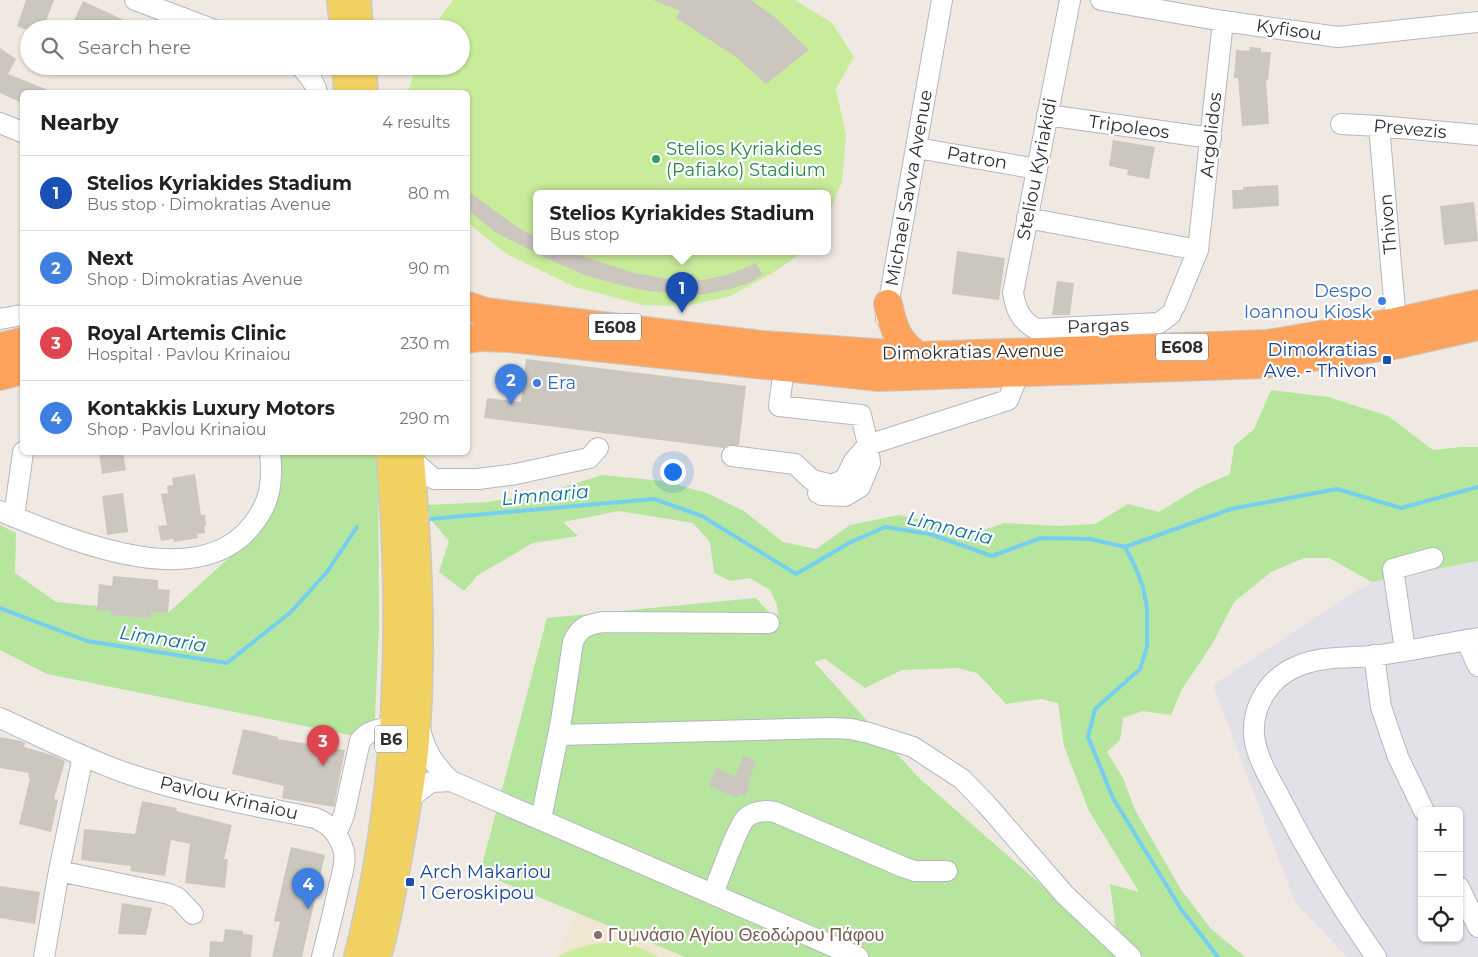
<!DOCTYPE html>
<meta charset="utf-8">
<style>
:root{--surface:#fff;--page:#f2f2f2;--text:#222;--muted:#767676;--line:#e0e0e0;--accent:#4264fb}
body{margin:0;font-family:Montserrat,sans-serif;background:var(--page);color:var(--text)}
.controls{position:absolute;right:15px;bottom:15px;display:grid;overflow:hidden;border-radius:8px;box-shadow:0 1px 4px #0004}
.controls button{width:45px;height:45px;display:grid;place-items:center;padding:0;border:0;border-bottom:1px solid var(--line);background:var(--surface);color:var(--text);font:25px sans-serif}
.you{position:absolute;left:672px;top:471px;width:18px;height:18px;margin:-12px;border:4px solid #fff;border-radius:50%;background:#1a73e8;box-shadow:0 0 0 8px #1a73e833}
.badge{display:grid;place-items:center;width:32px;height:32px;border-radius:50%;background:var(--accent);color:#fff;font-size:16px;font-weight:700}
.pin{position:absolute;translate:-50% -41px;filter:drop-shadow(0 1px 2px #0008)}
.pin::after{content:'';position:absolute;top:26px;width:18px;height:15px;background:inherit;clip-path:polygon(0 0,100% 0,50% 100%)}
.popup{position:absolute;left:533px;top:190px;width:298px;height:65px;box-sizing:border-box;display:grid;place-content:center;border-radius:8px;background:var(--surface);filter:drop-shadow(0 1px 4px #0005);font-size:16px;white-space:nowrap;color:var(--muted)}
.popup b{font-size:19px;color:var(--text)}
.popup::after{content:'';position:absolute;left:50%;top:100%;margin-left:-10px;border:10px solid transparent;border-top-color:var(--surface)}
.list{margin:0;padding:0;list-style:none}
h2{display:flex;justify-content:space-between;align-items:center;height:65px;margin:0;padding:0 20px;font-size:21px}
h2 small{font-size:16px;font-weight:400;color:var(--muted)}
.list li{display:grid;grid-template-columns:32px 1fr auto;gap:15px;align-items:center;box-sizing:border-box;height:75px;padding:0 20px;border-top:1px solid var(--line)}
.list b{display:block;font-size:19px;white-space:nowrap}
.list p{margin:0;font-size:16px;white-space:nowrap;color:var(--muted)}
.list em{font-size:16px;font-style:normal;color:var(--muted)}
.icon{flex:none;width:28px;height:28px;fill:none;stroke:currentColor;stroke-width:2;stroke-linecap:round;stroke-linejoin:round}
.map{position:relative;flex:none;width:1478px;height:957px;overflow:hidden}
.search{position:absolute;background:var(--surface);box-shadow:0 1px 4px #0004;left:20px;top:20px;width:450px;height:55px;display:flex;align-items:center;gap:12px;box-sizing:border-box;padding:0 18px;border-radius:28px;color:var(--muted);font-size:19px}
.panel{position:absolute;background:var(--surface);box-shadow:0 1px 4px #0004;left:20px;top:90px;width:450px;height:365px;border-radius:8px}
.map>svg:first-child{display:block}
.industrial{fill:#e3e1e8;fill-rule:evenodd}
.education{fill:#f0e6d1}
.green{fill:#b6e59e}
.pitch{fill:#c9ec9a}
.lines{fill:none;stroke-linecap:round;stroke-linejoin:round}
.stream{stroke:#75cff0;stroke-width:4}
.building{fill:#cbc7bf}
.minor-casing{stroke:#b4b7c1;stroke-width:22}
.major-casing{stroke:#c9c9c9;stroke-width:28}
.highway-casing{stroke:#c9c9c9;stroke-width:30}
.minor{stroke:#fff;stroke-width:20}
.major{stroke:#f2d163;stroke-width:25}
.highway{stroke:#ffa35c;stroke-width:28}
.leisure-dot{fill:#2e9e5b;stroke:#fff;stroke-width:2}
.shop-dot{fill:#3f7fe0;stroke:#fff;stroke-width:2}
.transit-dot{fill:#1a4fb4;stroke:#fff;stroke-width:2}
.education-dot{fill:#8d6e63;stroke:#fff;stroke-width:2}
.labels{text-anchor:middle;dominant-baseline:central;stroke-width:4.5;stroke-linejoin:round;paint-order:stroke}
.shield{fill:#fff;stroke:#6d6d6d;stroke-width:1}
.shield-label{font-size:16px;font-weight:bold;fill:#2e2e2e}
.street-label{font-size:18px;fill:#2e2e2e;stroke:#fff}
.leisure-label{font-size:18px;fill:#27864d;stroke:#fff;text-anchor:start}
.shop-label{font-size:18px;fill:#366cbe;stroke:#fff;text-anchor:end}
.transit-label{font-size:18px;fill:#164399;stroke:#fff;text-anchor:end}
.education-label{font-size:18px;fill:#785e54;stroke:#fff;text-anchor:start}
.water-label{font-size:19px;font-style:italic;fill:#0d6fa3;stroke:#fff}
</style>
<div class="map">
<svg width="1478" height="957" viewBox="0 0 1478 957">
<rect width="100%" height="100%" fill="#efe9e1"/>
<path class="industrial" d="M1478 561V957H1347L1295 902 1213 685 1323 612 1372 582ZM1422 811H1459V938H1422Z"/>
<path class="education" d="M577 912 681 957H556Z"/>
<path class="green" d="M1271 390 1328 397 1388 416 1433 450 1461 447H1478V561L1372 582 1329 558H1304L1271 572 1234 602 1211 646 1182 689 1171 715 1143 711 1123 718 1120 740 1107 752 1123 778 1135 810 1180 888 1211 929 1245 957H1144L1117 938 1110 884 1139 892 1089 811 1064 746 1058 703 1041 699 1006 704 977 673 958 668 902 670 865 688 825 659 814 662 918 777 1124 957H685L480 873 547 618 756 598 778 622 777 605 770 590 750 578 730 581 714 573 710 542 693 523 619 511 563 522 578 536 533 543 478 575 464 591 439 572 449 541 430 519 428 505 488 502 545 493 602 475 663 481 707 493 744 511 783 542 816 549 850 525 899 515 978 532 1004 523 1060 526 1095 524 1128 504 1159 512 1198 488 1230 474 1234 446 1254 429Z
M286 452 376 453 378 462 379 625 374 740 47 674 0 650V525L16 533 15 573 56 602 168 613 239 549 278 495 280 453Z"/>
<path class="pitch" d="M453 0H795L832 23 854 57 836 89 846 136 842 182 827 218V194H537V252H803L771 274 730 296 687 306 643 305 575 287 505 253 468 223V92H408L416 66H461V29H432Z
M619 942 638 947 659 957H558C577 945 597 943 619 942Z"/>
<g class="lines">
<path class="stream" d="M430 519 654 499 702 516 796 574 851 542 885 527 930 534 992 556 1041 538 1090 539 1125 547 1231 509 1337 489 1401 508 1478 487
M1125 547 1135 566 1143 587 1147 608V647L1140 669 1095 709 1088 737 1113 798 1181 909 1218 957
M0 608 87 641 227 663 291 612 327 572 357 527"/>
</g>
<path class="building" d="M26 0H54L43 29H24L17 26Z
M653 0H751L776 18 809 50 766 84 736 57 676 18 680 11Z
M83 1 126 21 122 29H70Z
M1250 47 1261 48V52H1271L1268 80H1266L1269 124 1242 126 1238 78H1234L1236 50 1249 51Z
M0 48 16 59 8 74 53 92H22V103L0 93Z
M1113 140 1155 147 1149 179 1127 175 1128 170 1109 166Z
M1278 185 1279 206 1233 209 1232 190H1243V187Z
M468 191 514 225 537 238V252H570L634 273 669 279 703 280 730 274 756 263 763 275 749 283 730 289 701 295 648 291 620 285 584 275 533 252H535L495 232 468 210Z
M1474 202 1478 241 1444 245 1440 206Z
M957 251 1005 258 999 300 952 294Z
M1057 281 1074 283 1070 315H1052Z
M526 359 746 386 739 445H728L724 448 484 418 487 398 521 402Z
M99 452H123L126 470 102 474Z
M195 474 201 515H205L206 526H204L205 533 197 534 198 538 174 542 173 539 161 541 158 526 167 525 161 494 168 493 167 486 173 485 172 478Z
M123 493 128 532 107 535 102 496Z
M113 576 158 580V589L170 590 168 613 151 612V618L111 615V611L97 610 99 584 112 586Z
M243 729 278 737V739L345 750 334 807 282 798 284 786 232 774Z
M0 737 21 741 25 743 24 747 52 755 65 761 54 799 58 800 51 832 19 824 30 778H28L29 773 0 768Z
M743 756 756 761 748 782 750 783 746 796 739 794 737 798 709 786 716 768 735 776Z
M142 801 177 808 176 811 232 825 224 859H228L225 888 185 883 190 844 171 840 165 876 130 871 131 866 81 860 84 829 135 834Z
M291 847 325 855 302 957H272L280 922 274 921Z
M0 886 40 892 35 924 0 918Z
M122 903 152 908 146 935 118 934Z
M225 929 243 931V934L253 935 251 957H209L210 941 223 942Z"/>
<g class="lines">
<g class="minor-casing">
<path id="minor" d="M135 0 212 29
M1070 0 1013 293C1016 310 1021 321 1036 329L1159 323 1171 314
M1101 0 1223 21 1338 37 1478 22
M300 66C307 73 315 83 317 92
M1047 115 1211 138
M0 123 22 132
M1341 124 1379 126 1478 135
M1379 126 1396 322
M917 148 1037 169
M1027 218 1198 250 1223 21
M1175 306 1198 250
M886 318 942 0
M0 319 22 315
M784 368 779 406 861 415 868 445 870 463 860 487 845 496 822 495 818 493
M732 456 795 464 812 480 832 485 845 479 854 461 868 445 1008 400 1019 373
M412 460 434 479H478L516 474 589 458 598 448
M0 511C66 538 198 597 253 524 271 501 273 481 270 452
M14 517 23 452
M1466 640 1478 666
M1405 650 1393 569 1433 558
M1374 655 1381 707 1398 757 1424 811
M0 718C42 737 83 758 126 773 187 794 252 805 315 818 330 824 340 836 344 852 346 862 342 875 339 886 334 910 328 933 322 957
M420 729C425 751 434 765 451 781L858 957
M559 735 832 728 851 729 869 733 913 747 962 779 987 805 1065 895 1131 957
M410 798 431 782 451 781
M541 819 561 721 573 642C580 626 587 625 603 622L769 623
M336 834 344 815 360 741C368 730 380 729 392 727
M59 871 169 894 178 898 193 914
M1459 887 1478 927
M713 894C718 881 738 825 746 818 754 811 764 810 775 812L903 867 915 871H947
M44 957 59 871 83 756
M1376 957C1340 906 1308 853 1280 798 1270 779 1256 757 1254 735 1252 705 1270 677 1298 666 1321 656 1349 658 1373 656 1408 651 1443 644 1478 638"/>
</g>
<g class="major-casing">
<path id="major" d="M340 0 343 29
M358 0 360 29
M345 66 347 92
M363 66 365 92
M357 957C399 792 403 621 389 452
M378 957C388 924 393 891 399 857 407 811 416 764 418 718 423 629 418 541 411 452"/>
</g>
<g class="highway-casing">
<path id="highway" d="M888 304C894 330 897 340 918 356
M468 306 485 312 763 345 918 356 1268 344 1396 322 1478 304
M468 339 481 337 510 338 879 377 1266 364 1395 345 1478 326
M0 347 22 342
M0 376 22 370"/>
</g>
<use href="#minor" class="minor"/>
<use href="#major" class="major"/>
<use href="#highway" class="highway"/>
</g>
<circle class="leisure-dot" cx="656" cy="159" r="5"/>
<g class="shop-dot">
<circle cx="1382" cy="301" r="5"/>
<circle cx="537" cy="383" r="5"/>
</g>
<g class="transit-dot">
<rect x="1382" y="355" width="10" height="10" rx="2.5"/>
<rect x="405" y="877" width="10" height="10" rx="2.5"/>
</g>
<circle class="education-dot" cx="598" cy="935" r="5"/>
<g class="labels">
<g class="shield">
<rect x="589" y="313.5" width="52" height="27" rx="4"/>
<rect x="1156" y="333.5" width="52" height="27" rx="4"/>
<rect x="375" y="725.5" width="32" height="27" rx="4"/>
</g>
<g class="shield-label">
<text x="615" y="327">E608</text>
<text x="1182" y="347">E608</text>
<text x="391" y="739">B6</text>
</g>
<g class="street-label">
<text transform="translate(1289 30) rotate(8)">Kyfisou</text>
<text transform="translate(1129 127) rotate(8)">Tripoleos</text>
<text transform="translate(1410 129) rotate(5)">Prevezis</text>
<text transform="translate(1211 135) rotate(-84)">Argolidos</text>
<text transform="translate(977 158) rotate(10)">Patron</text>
<text transform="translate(1037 169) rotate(-79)">Steliou Kyriakidi</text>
<text transform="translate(909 188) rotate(-80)">Michael Savva Avenue</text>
<text transform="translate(1388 224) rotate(-95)">Thivon</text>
<text transform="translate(1098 326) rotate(-2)">Pargas</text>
<text transform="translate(973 352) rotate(-1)">Dimokratias Avenue</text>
<text transform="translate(229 798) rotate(13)">Pavlou Krinaiou</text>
</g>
<g class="leisure-label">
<text x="666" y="149">Stelios Kyriakides<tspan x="666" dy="21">(Pafiako) Stadium</tspan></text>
</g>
<g class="shop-label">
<text x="1372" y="291">Despo<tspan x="1372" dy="21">Ioannou Kiosk</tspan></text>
<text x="547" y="383" text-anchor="start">Era</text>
</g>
<g class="transit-label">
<text x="1377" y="350">Dimokratias<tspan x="1377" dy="21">Ave. - Thivon</tspan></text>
<text x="420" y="872" text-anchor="start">Arch Makariou<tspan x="420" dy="21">1 Geroskipou</tspan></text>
</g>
<g class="education-label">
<text x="608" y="935">Γυμνάσιο Αγίου Θεοδώρου Πάφου</text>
</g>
<g class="water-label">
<text transform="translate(545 495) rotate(-5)">Limnaria</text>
<text transform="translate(950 528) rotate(14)">Limnaria</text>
<text transform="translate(163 639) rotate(9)">Limnaria</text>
</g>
</g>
</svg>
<div class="controls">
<button>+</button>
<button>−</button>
<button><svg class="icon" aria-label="locate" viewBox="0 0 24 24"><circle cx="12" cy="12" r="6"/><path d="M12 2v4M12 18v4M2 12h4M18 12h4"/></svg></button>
</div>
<div class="you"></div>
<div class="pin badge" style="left:682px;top:313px;background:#1a4fb4">1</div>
<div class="popup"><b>Stelios Kyriakides Stadium</b>Bus stop</div>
<div class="pin badge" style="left:511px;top:405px;background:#3f7fe0">2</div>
<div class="pin badge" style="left:323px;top:766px;background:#e0444e">3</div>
<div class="pin badge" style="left:308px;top:909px;background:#3f7fe0">4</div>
<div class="search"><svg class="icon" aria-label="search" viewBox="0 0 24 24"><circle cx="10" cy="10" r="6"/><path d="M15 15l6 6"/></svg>Search here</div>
<section class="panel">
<h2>Nearby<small>4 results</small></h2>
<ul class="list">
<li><span class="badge" style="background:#1a4fb4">1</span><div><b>Stelios Kyriakides Stadium</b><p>Bus stop · Dimokratias Avenue</p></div><em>80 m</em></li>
<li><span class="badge" style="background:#3f7fe0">2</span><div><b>Next</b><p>Shop · Dimokratias Avenue</p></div><em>90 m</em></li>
<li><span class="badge" style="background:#e0444e">3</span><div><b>Royal Artemis Clinic</b><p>Hospital · Pavlou Krinaiou</p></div><em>230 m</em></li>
<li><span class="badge" style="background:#3f7fe0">4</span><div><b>Kontakkis Luxury Motors</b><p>Shop · Pavlou Krinaiou</p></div><em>290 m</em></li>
</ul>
</section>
</div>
